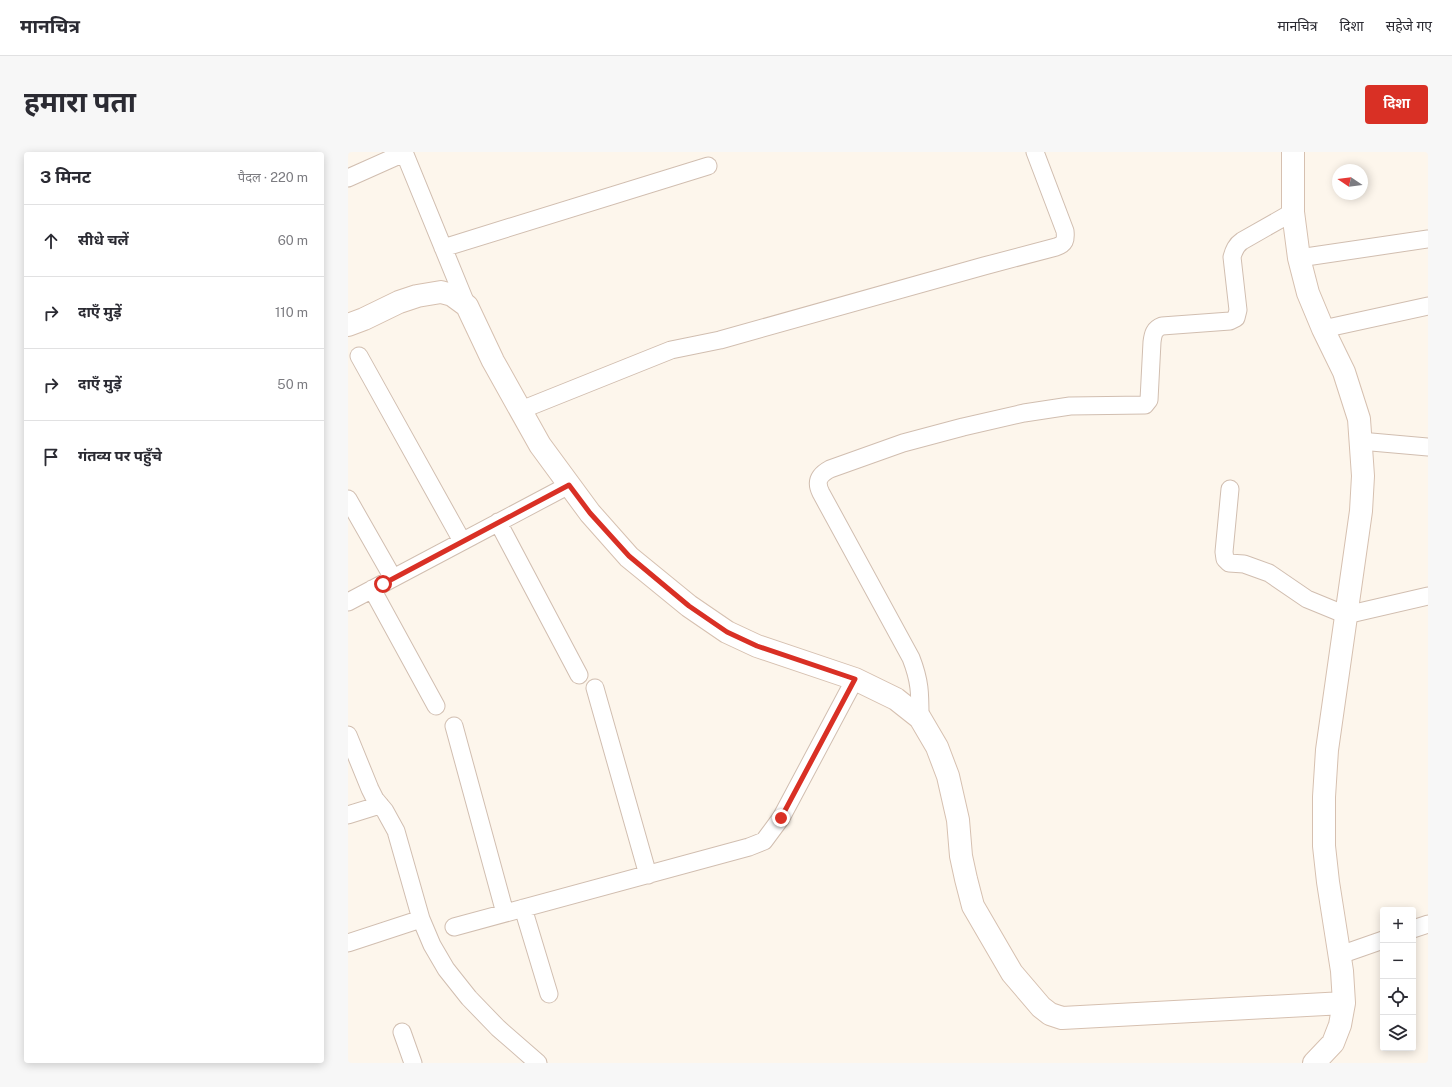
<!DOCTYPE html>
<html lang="hi">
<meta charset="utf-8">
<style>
:root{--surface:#fff;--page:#f7f7f7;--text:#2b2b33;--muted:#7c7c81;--line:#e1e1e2;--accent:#d93025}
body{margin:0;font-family:"Public Sans","Noto Sans Devanagari",sans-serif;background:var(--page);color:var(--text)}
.controls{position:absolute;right:12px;bottom:12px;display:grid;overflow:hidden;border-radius:4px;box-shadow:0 2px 10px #0003}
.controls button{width:36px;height:36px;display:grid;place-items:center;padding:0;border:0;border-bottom:1px solid var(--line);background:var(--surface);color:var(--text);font:20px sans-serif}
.compass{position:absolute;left:984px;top:12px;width:36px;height:36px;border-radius:50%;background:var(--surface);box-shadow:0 2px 10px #0003;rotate:283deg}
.stop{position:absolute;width:12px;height:12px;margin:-9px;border:3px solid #d93025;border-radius:50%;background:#fff}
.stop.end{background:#d93025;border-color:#fff;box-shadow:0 1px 4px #0008}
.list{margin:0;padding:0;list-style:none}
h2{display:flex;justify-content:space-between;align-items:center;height:52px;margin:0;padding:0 16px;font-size:17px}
h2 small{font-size:13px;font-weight:400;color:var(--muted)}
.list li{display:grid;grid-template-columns:26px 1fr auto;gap:12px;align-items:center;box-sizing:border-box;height:72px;padding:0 16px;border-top:1px solid var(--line)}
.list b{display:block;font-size:15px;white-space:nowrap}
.list em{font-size:13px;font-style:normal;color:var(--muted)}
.icon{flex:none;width:22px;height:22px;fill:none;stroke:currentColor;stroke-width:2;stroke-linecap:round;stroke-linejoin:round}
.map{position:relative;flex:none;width:1080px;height:911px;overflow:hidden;border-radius:4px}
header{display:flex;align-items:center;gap:24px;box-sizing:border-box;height:56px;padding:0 20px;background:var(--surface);border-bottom:1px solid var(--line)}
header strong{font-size:19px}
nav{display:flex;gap:22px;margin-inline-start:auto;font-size:14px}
.intro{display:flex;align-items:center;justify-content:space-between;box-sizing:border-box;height:96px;padding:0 24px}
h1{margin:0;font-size:28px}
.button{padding:10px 18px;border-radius:4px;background:var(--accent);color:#fff;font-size:14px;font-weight:700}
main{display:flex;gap:24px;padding:0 24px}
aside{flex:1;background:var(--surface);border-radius:4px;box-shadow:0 2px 10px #0003}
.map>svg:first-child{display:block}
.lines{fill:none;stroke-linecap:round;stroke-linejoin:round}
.street-casing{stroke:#d1beb0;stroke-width:19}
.secondary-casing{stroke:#d6c0b0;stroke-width:24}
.street{stroke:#fff;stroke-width:17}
.secondary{stroke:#fff;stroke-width:22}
.route{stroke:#d93025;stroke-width:5}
</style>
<header>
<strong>मानचित्र</strong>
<nav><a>मानचित्र</a><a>दिशा</a><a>सहेजे गए</a></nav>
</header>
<div class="intro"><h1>हमारा पता</h1><a class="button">दिशा</a></div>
<main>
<aside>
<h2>3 मिनट<small>पैदल · 220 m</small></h2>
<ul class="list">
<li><svg class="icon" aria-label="ahead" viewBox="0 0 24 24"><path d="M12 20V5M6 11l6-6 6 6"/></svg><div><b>सीधे चलें</b></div><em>60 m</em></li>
<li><svg class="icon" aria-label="right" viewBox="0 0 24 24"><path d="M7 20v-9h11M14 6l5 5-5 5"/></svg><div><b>दाएँ मुड़ें</b></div><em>110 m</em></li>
<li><svg class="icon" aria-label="right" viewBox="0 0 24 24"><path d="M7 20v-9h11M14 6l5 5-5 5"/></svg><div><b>दाएँ मुड़ें</b></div><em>50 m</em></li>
<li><svg class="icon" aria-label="arrive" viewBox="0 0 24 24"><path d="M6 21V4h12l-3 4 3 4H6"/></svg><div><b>गंतव्य पर पहुँचे</b></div></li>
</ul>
</aside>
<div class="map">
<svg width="1080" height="911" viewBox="0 0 1080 911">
<rect width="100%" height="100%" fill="#fdf6ec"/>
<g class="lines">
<g class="street-casing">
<path id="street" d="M56 0 119 154
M0 26 56 1
M95 96 360 14
M951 106 1080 87
M975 177 1080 154
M11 204 114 389
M173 258 323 198 372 188 636 114 708 95C717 92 718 88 717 79L687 0
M1012 289 1080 295
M882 337 876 400 877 407 881 411 896 412 921 421 959 447 998 463 1080 444
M0 347 45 426
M150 370 231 523
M24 437 88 554
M0 450 221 333
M247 536 300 723
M572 566C572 541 572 529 563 506L473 341C467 329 471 323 482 317L555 291 615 275 676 261 722 254 797 253 801 248 804 190C805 182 806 177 814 174L882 169 888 166 890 158 884 105C886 98 888 93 894 89L945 60
M106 574 157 761
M0 583 22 637 27 647 37 659 48 679 73 767 84 793 98 817 121 846 150 876 190 911
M0 663 32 653
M175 756 201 842
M106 775 401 695 416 689 433 666 507 527
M1065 777 1080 772
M0 791 73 767
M992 803 1035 788
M54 880 65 911"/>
</g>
<g class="secondary-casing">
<path id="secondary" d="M945 0V60L951 106 960 141 975 177 996 220 1011 267 1015 324 1013 359 979 598 976 645V694L980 730 994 819 996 851 992 873 985 891 966 911
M0 173 16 167 51 150 69 144 93 140 104 143 119 154 145 209 192 293 242 361 281 405 341 454 379 480 409 494 507 527 548 547 572 566 589 595 600 624 610 668 613 704 618 727 625 754 664 821 693 855 702 862 714 866 996 851"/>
</g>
<use href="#street" class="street"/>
<use href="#secondary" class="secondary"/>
</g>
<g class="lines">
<path class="route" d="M35 432 221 333 242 361 281 404 341 454 379 480 409 494 507 527 433 666"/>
</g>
</svg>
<div class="controls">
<button>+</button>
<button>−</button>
<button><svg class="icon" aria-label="locate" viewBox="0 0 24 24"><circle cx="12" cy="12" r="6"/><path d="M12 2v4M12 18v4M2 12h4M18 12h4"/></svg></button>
<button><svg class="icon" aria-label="layers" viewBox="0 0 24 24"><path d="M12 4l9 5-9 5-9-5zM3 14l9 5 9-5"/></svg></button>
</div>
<svg class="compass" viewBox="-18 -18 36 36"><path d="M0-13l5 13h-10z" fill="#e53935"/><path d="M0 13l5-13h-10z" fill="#7c7c81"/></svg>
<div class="stop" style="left:35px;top:432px"></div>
<div class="stop end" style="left:433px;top:666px"></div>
</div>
</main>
